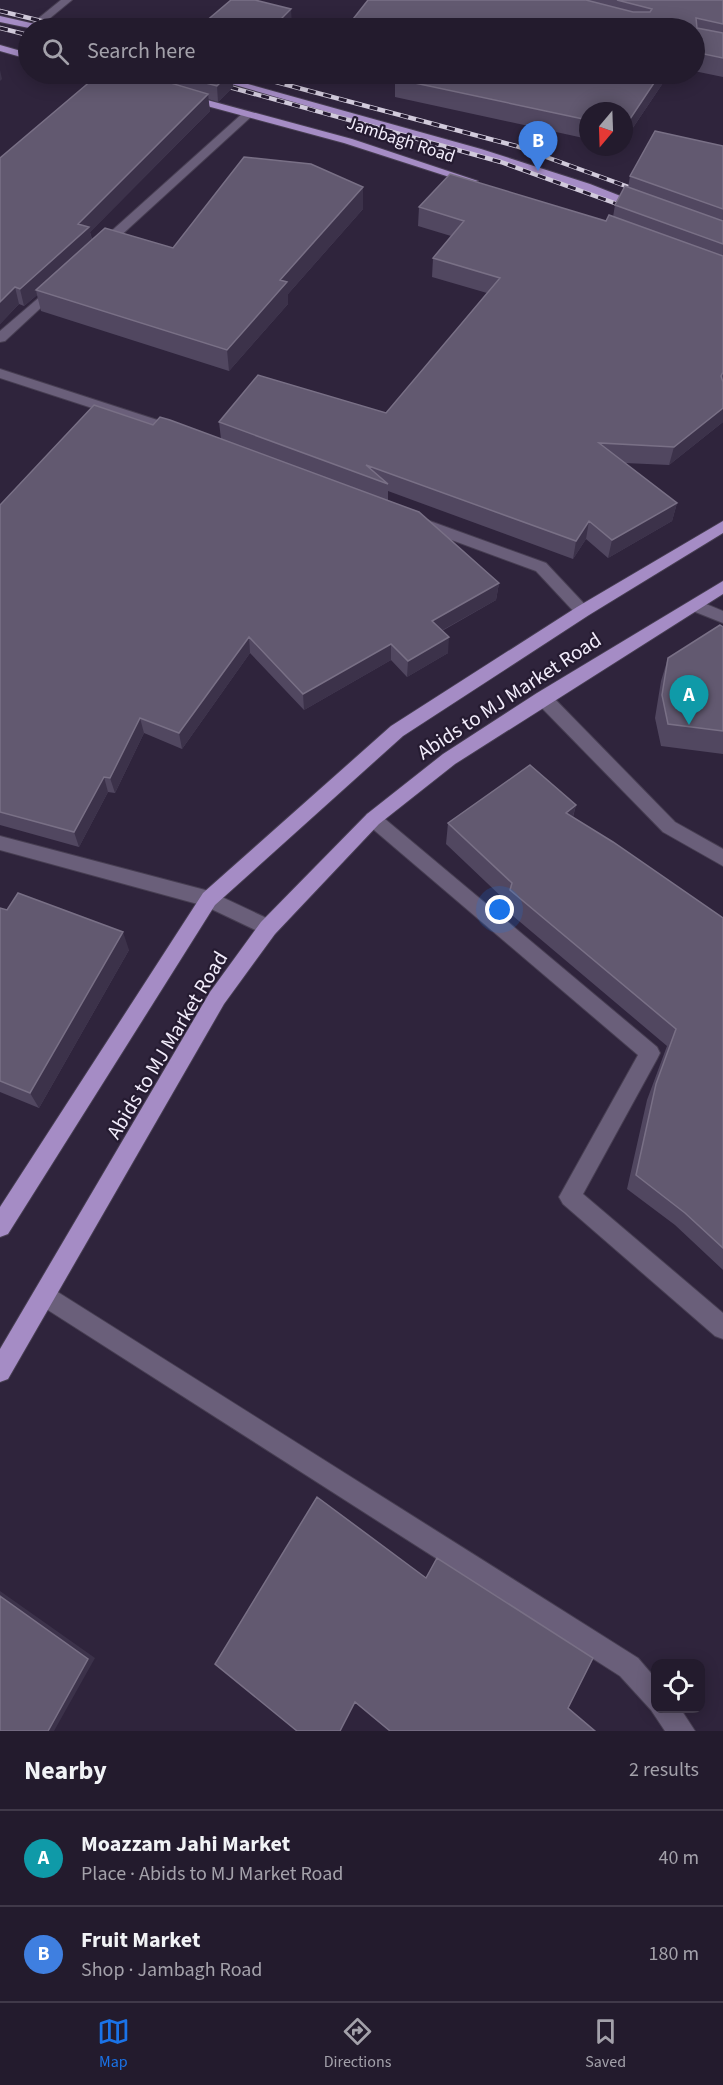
<!DOCTYPE html>
<meta charset="utf-8">
<style>
:root{--surface:#231b2d;--page:#2b2435;--text:#f1f3f6;--muted:#a3a1aa;--line:#403949;--accent:#1a73e8}
body{margin:0;font-family:"Source Sans 3",sans-serif;background:var(--page);color:var(--text)}
.controls{position:absolute;right:18px;bottom:18px;display:grid;overflow:hidden;border-radius:12px;box-shadow:0 3px 15px #0003}
.controls button{width:54px;height:54px;display:grid;place-items:center;padding:0;border:0;border-bottom:2px solid var(--line);background:var(--surface);color:var(--text);font:30px sans-serif}
.compass{position:absolute;left:579px;top:102px;width:54px;height:54px;border-radius:50%;background:var(--surface);box-shadow:0 3px 15px #0003;rotate:199deg}
.you{position:absolute;left:500px;top:910px;width:21px;height:21px;margin:-15px;border:4px solid #fff;border-radius:50%;background:#1a73e8;box-shadow:0 0 0 9px #1a73e833}
.badge{display:grid;place-items:center;width:39px;height:39px;border-radius:50%;background:var(--accent);color:#fff;font-size:20px;font-weight:700}
.pin{position:absolute;translate:-50% -50px;filter:drop-shadow(0 2px 3px #0008)}
.pin::after{content:'';position:absolute;top:32px;width:21px;height:18px;background:inherit;clip-path:polygon(0 0,100% 0,50% 100%)}
.list{margin:0;padding:0;list-style:none}
h2{display:flex;justify-content:space-between;align-items:center;height:78px;margin:0;padding:0 24px;font-size:26px}
h2 small{font-size:20px;font-weight:400;color:var(--muted)}
.list li{display:grid;grid-template-columns:39px 1fr auto;gap:18px;align-items:center;box-sizing:border-box;height:96px;padding:0 24px;border-top:2px solid var(--line)}
.list b{display:block;font-size:22px;white-space:nowrap}
.list p{margin:0;font-size:20px;white-space:nowrap;color:var(--muted)}
.list em{font-size:20px;font-style:normal;color:var(--muted)}
.icon{flex:none;width:33px;height:33px;fill:none;stroke:currentColor;stroke-width:2;stroke-linecap:round;stroke-linejoin:round}
.map{position:relative;flex:none;width:723px;height:1731px;overflow:hidden}
.search{position:absolute;background:var(--surface);box-shadow:0 3px 15px #0003;left:18px;right:18px;top:18px;height:66px;display:flex;align-items:center;gap:15px;box-sizing:border-box;padding:0 21px;border-radius:33px;color:var(--muted);font-size:22px}
.sheet{height:270px;background:var(--surface)}
nav{display:flex;justify-content:space-around;align-items:center;box-sizing:border-box;height:84px;border-top:2px solid var(--line);background:var(--surface);font-size:16px;color:var(--muted)}
nav a{display:grid;justify-items:center;gap:3px}
nav .on{color:var(--accent)}
.map>svg:first-child{display:block}
.lines{fill:none;stroke-linecap:round;stroke-linejoin:round}
.minor-casing{stroke:#473e52;stroke-width:2}
.major-casing{stroke:#473e52;stroke-width:2}
.minor{fill:#6a5f7a;fill-rule:evenodd}
.major{fill:#a58cc5;fill-rule:evenodd}
.rail-casing{stroke:#d1cadb;stroke-width:4.5}
.rail{stroke:#251b31;stroke-width:3;stroke-dasharray:8;stroke-linecap:butt}
.wall{fill:#514760}
.shaded-wall{fill:#3c324a}
.building{fill:#625970;stroke:#797086;stroke-width:1.5}
.labels{text-anchor:middle;dominant-baseline:central;stroke-width:4.5;stroke-linejoin:round;paint-order:stroke}
.far-street-label{font-size:18px;fill:#f2ecfb;stroke:#251b31}
.street-label{font-size:21px;fill:#f2ecfb;stroke:#251b31}
</style>
<div class="map">
<svg width="723" height="1731" viewBox="0 0 723 1731">
<rect width="100%" height="100%" fill="#2f243c"/>
<g class="lines">
<g class="minor-casing">
<path id="minor" d="M61 0H72L38 28H30V25Z
M243 113 253 115 105 250H97V244Z
M56 283 60 284V290L5 341 0 342V331Z
M0 369 182 428 184 431 182 434H172L0 378Z
M416 516 546 563 591 611 583 617 577 615 536 571 411 525 409 521Z
M694 599 723 611V623L688 609 686 605Z
M543 692 549 693 675 822 723 849V866L663 832 537 703 535 698Z
M373 812 379 814 657 1047 660 1053 657 1059 583 1194 723 1313V1339L715 1336 563 1204 559 1197 638 1055 367 824 364 819 367 814Z
M0 836 209 891 275 922 277 928 275 934 268 936 205 906 0 850Z
M45 1284 638 1658 656 1679V1708H680L695 1731H665L651 1710 620 1676 37 1303 34 1295 37 1287Z"/>
</g>
<g class="major-casing">
<path id="major" d="M0 16 44 26 45 28H29L0 22Z
M0 45 28 53V59L0 51Z
M197 74H212L481 149 590 184 646 206 636 209 473 154Z
M185 94 352 139 478 181 468 183 344 143 181 99 180 97Z
M723 521V533L589 615 403 736 215 905 8 1234 0 1237V1207L203 893 391 726 577 607Z
M723 581V594L455 764 379 824 275 934 224 1004 8 1379 0 1382V1349L210 992 261 922 367 814 443 754 537 693Z"/>
</g>
<use href="#minor" class="minor"/>
<use href="#major" class="major"/>
<g class="rail-casing">
<path id="rail" d="M0 11 70 28
M0 28 28 35
M246 74 516 146 645 193
M215 83 501 162 631 209"/>
</g>
<use href="#rail" class="rail"/>
</g>
<path class="wall" d="M368 0H723V77L694 71V28Z
M153 74H245L240 79 232 77 233 87 218 102 208 99 210 111 90 232 92 239 173 248 363 209 288 294V304L229 371 41 311 37 295 24 306 19 304 0 324V158L135 83 154 78Z
M346 74H674L673 75 669 74 624 141V111H588V139L395 97V83Z
M723 146V422L669 465 625 463 677 503 672 521 608 558 586 539 573 559 388 491V501L499 583 496 600 442 631 448 653 407 677 391 660 304 710 250 653 182 749 144 733 115 793 108 792 79 847 0 825V505L153 425 221 439 219 422 386 413 487 293 432 277 433 258 451 236 418 226 419 207 606 221 613 217 615 205 628 188 630 176Z
M723 627V754L661 746 655 718 661 681 668 658Z
M576 805 573 817 723 918V1270L675 1225 627 1189 647 1100 667 1046 506 910 507 902 446 844 448 823Z
M0 908 129 950 39 1108 0 1092Z"/>
<path class="shaded-wall" d="M291 9 292 25 288 28H272Z
M0 70 2 79 0 81Z
M229 74H232L233 87 218 102 217 86Z
M239 74H245L240 79Z
M660 74H669L624 141V128Z
M208 94 210 111 90 232 93 245 36 290 37 295 24 306 20 289 78 224Z
M363 187V209L288 294V304L229 371 227 350 280 280Z
M15 287 19 304 0 324V302Z
M723 408V422L669 465 674 447Z
M677 503 672 521 608 558 612 540Z
M589 521 586 539 573 559 576 541Z
M499 583 496 600 430 637 432 621Z
M249 637 250 653 182 749 179 733Z
M449 637 448 653 407 677 408 661Z
M391 644V660L304 710 303 694Z
M140 718 144 733 115 793 110 778Z
M104 777 108 792 79 847 74 832Z
M576 805 570 826 566 813Z
M123 932 129 950 39 1108 30 1093Z
M0 1591 95 1658 54 1731H48L0 1596Z"/>
<path class="building" d="M231 0H255L291 9 272 28H198Z
M368 0H586L633 12H650L652 9 617 0H723V24L696 18 697 28 723 33V58L694 52V28H346Z
M99 74 135 83 144 75 208 94 78 224 89 227 20 289 15 287 0 302V158Z
M171 74H229L217 86Z
M400 74H660L624 128V111H588V120L396 79Z
M655 131 723 146V209L630 176Z
M244 157 311 164 363 187 280 280 287 282 227 350 36 290 105 228 173 248Z
M450 174 606 221 609 215 723 256V372L721 376 723 382V408L674 447 599 443 677 503 612 540 589 521 576 541 366 465 388 484 219 422 258 375 386 413 500 278 433 258 464 221 419 207Z
M625 186 723 221V244L615 205Z
M94 405 153 425 160 417 170 420 419 512 499 583 432 621 449 637 408 661 391 644 303 694 249 637 179 733 140 718 110 778 104 777 74 832 0 812V505Z
M720 625 723 627V731L668 724 662 695 668 658Z
M530 765 576 805 566 813 613 842 723 918V1248L685 1213 636 1175 656 1084 676 1029 510 890 512 883 448 823Z
M18 893 123 932 30 1093 0 1081V908L7 910Z
M317 1497 426 1578 437 1558 593 1658 568 1708 595 1731H390L355 1702 340 1731H297L215 1664Z
M0 1596 88 1659 48 1731H0Z"/>
<g class="labels">
<g class="far-street-label">
<text transform="translate(401 140) rotate(18)">Jambagh Road</text>
</g>
<g class="street-label">
<text transform="translate(509 696) rotate(-33)">Abids to MJ Market Road</text>
<text transform="translate(167 1045) rotate(-59)">Abids to MJ Market Road</text>
</g>
</g>
</svg>
<div class="controls">
<button><svg class="icon" aria-label="locate" viewBox="0 0 24 24"><circle cx="12" cy="12" r="6"/><path d="M12 2v4M12 18v4M2 12h4M18 12h4"/></svg></button>
</div>
<svg class="compass" viewBox="-18 -18 36 36"><path d="M0-13l5 13h-10z" fill="#e53935"/><path d="M0 13l5-13h-10z" fill="#a3a1aa"/></svg>
<div class="you"></div>
<div class="pin badge" style="left:689px;top:725px;background:#0f9aa8">A</div>
<div class="pin badge" style="left:538px;top:171px;background:#3f7fe0">B</div>
<div class="search"><svg class="icon" aria-label="search" viewBox="0 0 24 24"><circle cx="10" cy="10" r="6"/><path d="M15 15l6 6"/></svg>Search here</div>
</div>
<section class="sheet">
<h2>Nearby<small>2 results</small></h2>
<ul class="list">
<li><span class="badge" style="background:#0f9aa8">A</span><div><b>Moazzam Jahi Market</b><p>Place · Abids to MJ Market Road</p></div><em>40 m</em></li>
<li><span class="badge" style="background:#3f7fe0">B</span><div><b>Fruit Market</b><p>Shop · Jambagh Road</p></div><em>180 m</em></li>
</ul>
</section>
<nav>
<a class="on"><svg class="icon" aria-label="map" viewBox="0 0 24 24"><path d="M3 6l6-2 6 2 6-2v14l-6 2-6-2-6 2zM9 4v14M15 6v14"/></svg>Map</a>
<a><svg class="icon" aria-label="directions" viewBox="0 0 24 24"><path d="M12 3l9 9-9 9-9-9zM9 14v-3h6M13 9l2 2-2 2"/></svg>Directions</a>
<a><svg class="icon" aria-label="saved" viewBox="0 0 24 24"><path d="M7 4h10v16l-5-4-5 4z"/></svg>Saved</a>
</nav>
